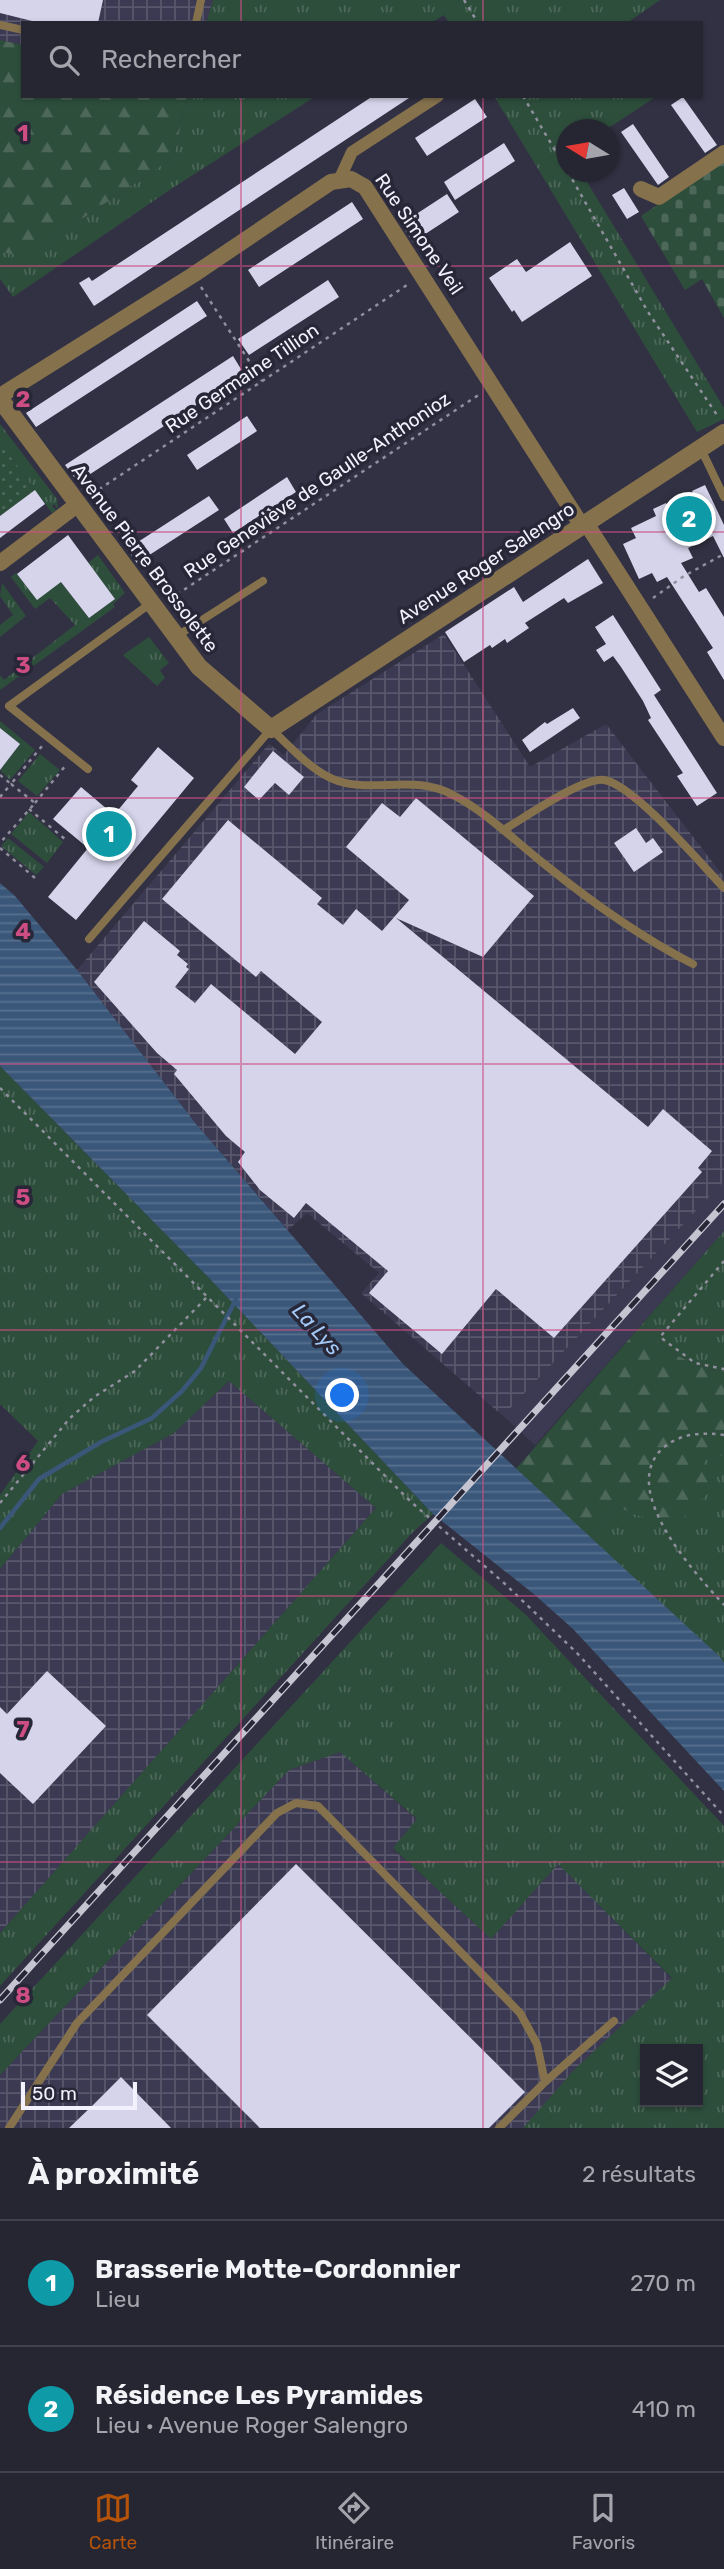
<!DOCTYPE html>
<html lang="fr">
<meta charset="utf-8">
<style>
:root{--surface:#262532;--page:#2e2d3a;--text:#f1f3f6;--muted:#a4a5ac;--line:#42424d;--accent:#b45309}
body{margin:0;font-family:Rubik,sans-serif;background:var(--page);color:var(--text)}
.controls{position:absolute;right:21px;bottom:21px;display:grid;overflow:hidden;border-radius:0px;box-shadow:0 2px 5px #0004}
.controls button{width:63px;height:63px;display:grid;place-items:center;padding:0;border:0;border-bottom:2px solid var(--line);background:var(--surface);color:var(--text);font:35px sans-serif}
.compass{position:absolute;left:556px;top:119px;width:63px;height:63px;border-radius:50%;background:var(--surface);box-shadow:0 2px 5px #0004;rotate:281deg}
.scale{position:absolute;left:21px;bottom:18px;width:116px;box-sizing:border-box;padding-left:7px;border:4px solid #f2f1fd;border-top:0;font-size:19px;line-height:24px;white-space:nowrap;color:#f2f1fd;-webkit-text-stroke:5px #282738;paint-order:stroke}
.you{position:absolute;left:343px;top:1396px;width:24px;height:24px;margin:-18px;border:5px solid #fff;border-radius:50%;background:#1a73e8;box-shadow:0 0 0 10px #1a73e833}
.badge{display:grid;place-items:center;width:46px;height:46px;border-radius:50%;background:var(--accent);color:#fff;font-size:23px;font-weight:700}
.pin{position:absolute;translate:-50% -50%;border:4px solid #fff;box-shadow:0 2px 7px #0006}
.list{margin:0;padding:0;list-style:none}
h2{display:flex;justify-content:space-between;align-items:center;height:91px;margin:0;padding:0 28px;font-size:30px}
h2 small{font-size:23px;font-weight:400;color:var(--muted)}
.list li{display:grid;grid-template-columns:46px 1fr auto;gap:21px;align-items:center;box-sizing:border-box;height:126px;padding:0 28px;border-top:2px solid var(--line)}
.list b{display:block;font-size:26px;white-space:nowrap}
.list p{margin:0;font-size:23px;white-space:nowrap;color:var(--muted)}
.list em{font-size:23px;font-style:normal;color:var(--muted)}
.icon{flex:none;width:38px;height:38px;fill:none;stroke:currentColor;stroke-width:2;stroke-linecap:round;stroke-linejoin:round}
.map{position:relative;flex:none;width:724px;height:2128px;overflow:hidden}
.search{position:absolute;background:var(--surface);box-shadow:0 2px 5px #0004;left:21px;right:21px;top:21px;height:77px;display:flex;align-items:center;gap:18px;box-sizing:border-box;padding:0 24px;border-radius:0px;color:var(--muted);font-size:26px}
.sheet{height:343px;background:var(--surface)}
nav{display:flex;justify-content:space-around;align-items:center;box-sizing:border-box;height:98px;border-top:2px solid var(--line);background:var(--surface);font-size:19px;color:var(--muted)}
nav a{display:grid;justify-items:center;gap:4px}
nav .on{color:var(--accent)}
.map>svg:first-child{display:block}
.built{fill:#3c3a52}
.industrial{fill:url(#industrial-grid)}
.grass{fill:url(#grass-tufts);fill-rule:evenodd}
.forest{fill:url(#forest-firs)}
.cemetery{fill:url(#cemetery-stones)}
.park{fill:url(#park-dots)}
.water{fill:url(#water-rules)}
.lines{fill:none;stroke-linecap:round;stroke-linejoin:round}
.stream{stroke:#3a577a;stroke-width:4.5}
.building{fill:#d5d4eb}
.path{stroke:#908f9e;stroke-width:2.5;stroke-dasharray:3.5 5;stroke-linecap:butt}
.service{stroke:#85724d;stroke-width:8}
.pedestrian{stroke:#85724d;stroke-width:12}
.minor{stroke:#85724d;stroke-width:16}
.tertiary{stroke:#85724d;stroke-width:18}
.rail-casing{stroke:#c5c4d1;stroke-width:7}
.rail{stroke:#282738;stroke-width:4.5;stroke-dasharray:13;stroke-linecap:butt}
.grid{fill:none;stroke:#ce4e84;stroke-width:2;stroke-opacity:0.55}
.labels{text-anchor:middle;dominant-baseline:central;stroke-width:7;stroke-linejoin:round;paint-order:stroke}
.street-label{font-size:19px;fill:#f2f1fd;stroke:#282738}
.water-label{font-size:21px;font-style:italic;fill:#a3caf9;stroke:#282738}
.grid-label{font-size:23px;text-anchor:middle;font-weight:bold;fill:#ce4e84;stroke:#282738;stroke-width:7;stroke-linejoin:round;paint-order:stroke}
</style>
<div class="map">
<svg width="724" height="2128" viewBox="0 0 724 2128">
<defs>
<pattern id="industrial-grid" width="8" height="8" patternUnits="userSpaceOnUse" patternTransform="scale(1.75)"><rect width="8" height="8" fill="#3c3a52"/><path d="M0 4h8M4 0v8" fill="none" stroke="#59576c"/></pattern>
<pattern id="grass-tufts" width="24" height="20" patternUnits="userSpaceOnUse" patternTransform="scale(1.75)"><rect width="24" height="20" fill="#2e4e3c"/><path d="M3 7l-1-3M5 7V3M7 7l1-3M15 17l-1-3M17 17v-4M19 17l1-3" fill="none" stroke="#4d6859"/></pattern>
<pattern id="forest-firs" width="22" height="20" patternUnits="userSpaceOnUse" patternTransform="scale(1.75)"><rect width="22" height="20" fill="#2e4e3c"/><path d="M5 1l3.5 6h-7zM16 11l3.5 6h-7z" fill="#4d6859"/></pattern>
<pattern id="cemetery-stones" width="16" height="16" patternUnits="userSpaceOnUse" patternTransform="scale(1.75)"><rect width="16" height="16" fill="#2e4e3c"/><path d="M2 7V4a2 2 0 0 1 4 0v3zM10 15v-3a2 2 0 0 1 4 0v3z" fill="#4d6859"/></pattern>
<pattern id="park-dots" width="8" height="8" patternUnits="userSpaceOnUse" patternTransform="scale(1.75)"><rect width="8" height="8" fill="#2e4e3c"/><path d="M2 2h.1M6 6h.1" fill="none" stroke="#4d6859" stroke-width="1.8" stroke-linecap="round"/></pattern>
<pattern id="water-rules" width="6" height="5" patternUnits="userSpaceOnUse" patternTransform="scale(1.75)"><rect width="6" height="5" fill="#3a577a"/><path d="M0 2.5h6" fill="none" stroke="#57708e"/></pattern>
</defs>
<rect width="100%" height="100%" fill="#323143"/>
<path class="built" d="M724 1181V1231L535 1445 503 1416Z"/>
<path class="industrial" d="M0 0H213L206 23H23V45L0 40Z
M444 634 530 767 606 724 724 877V1181L503 1416 361 1293 379 1273 307 1213 288 1230 196 1124 77 970 269 744 284 755 317 714Z
M229 1381 376 1508 0 1933V1569L62 1494 174 1433Z
M340 1752 417 1820 393 1849 491 1938 558 1863 672 1979 574 2070 635 2128H0V2075L289 1770Z"/>
<path class="grass" d="M213 0H660L627 23H449L444 15 431 23H206Z
M187 96H316L171 189 13 297 0 279V252L31 257 46 243 174 157Z
M494 96H657L607 129 566 130V172H581L724 408V419L697 432Z
M0 424 57 499 58 509 54 504 52 506 56 510 52 513 0 443Z
M98 555 125 593 113 604 115 607 0 690V675L4 680 75 625 50 598 35 609 11 577 16 573 37 599 61 582 89 618 115 599 88 563Z
M2 583 26 616 0 637V625L13 615 0 596Z
M149 637 169 663 160 670 165 678 157 686 123 655Z
M0 721 35 750 10 780 0 770 20 744 0 728Z
M40 754 60 770 37 796 18 781Z
M29 812 63 842 47 863 11 834Z
M8 838 44 867 36 875 1 846Z
M0 1066 211 1280 433 1514 412 1533 0 1986V1933L376 1508 229 1381 174 1433 62 1494 0 1569V1495L38 1441 0 1404Z
M724 1231V1372C692 1365 660 1352 643 1323Z
M724 1455V1663L592 1540 614 1505 636 1515 702 1460Z
M441 1543 525 1614 724 1826V2128H523L574 2070 672 1978 558 1864 491 1939 393 1848 417 1819 340 1752 289 1770 0 2075V2024ZM698 2049V2102H645V2049Z"/>
<path class="forest" d="M0 40 23 45V96H187L174 157 46 243 31 258 0 252Z
M643 1323C660 1352 692 1365 724 1372V1455L703 1461 714 1487 676 1525 636 1515 614 1505 592 1540 515 1470Z"/>
<path class="cemetery" d="M724 159V318L702 279 685 290 641 216Z"/>
<path class="park" d="M1 444 35 490 0 516V445Z"/>
<path class="water" d="M0 883 15 896 77 970 196 1124 403 1364 719 1656 724 1663V1791L573 1629 535 1595 433 1514 211 1280 0 1066Z"/>
<g class="lines">
<path class="stream" d="M0 1528 39 1479 101 1442 152 1418 182 1391 201 1368 236 1299"/>
</g>
<path class="building" d="M0 0H103L98 23H40L0 13Z
M373 96H412L94 306 79 283 89 277 92 281Z
M683 97 717 145 705 153 671 105Z
M475 99 487 117 427 156 415 138Z
M633 124 669 177 658 185 621 132Z
M504 143 515 161 455 200 444 182Z
M624 188 639 212 627 219 612 195Z
M447 194 459 212 413 242 401 224Z
M352 202 363 219 259 287 248 270Z
M570 242 592 276 522 322 514 310 512 312 489 278 517 259 526 272Z
M328 280 339 297 249 355 238 339Z
M197 301 207 316 36 427 26 413Z
M233 356 244 374 78 482 65 465Z
M247 416 257 431 197 470 187 455Z
M287 477 296 492 233 533 224 519Z
M705 485 724 525V558L713 536 688 548 693 558 681 563 699 592 706 588 724 617V680L707 652 713 648 667 577 657 582 652 573 639 579 623 544 636 538 631 528 656 516 653 509 666 503 671 513 697 501 692 491Z
M35 490 45 504 0 538V516Z
M209 496 219 510 137 563 127 549Z
M68 535 115 599 89 618 61 582 37 600 17 574Z
M588 559 603 583 568 603 564 598 525 623 529 628 507 643 505 639 492 648 490 645 464 662 445 632 514 587 523 602Z
M613 615 661 690 654 695 717 793 697 806 677 776 683 773 648 720 651 718 643 701 621 667 613 656 604 662 596 650 606 644 595 627Z
M573 708 580 718 530 752 522 740 545 722 547 724Z
M0 728 20 744 0 770Z
M158 747 194 778 76 920 48 897 88 848 53 819 81 787 114 815 138 786 131 780Z
M273 751 304 777 289 795 275 783 259 800 244 787Z
M416 798 534 896 483 957 396 918 648 1127 663 1109 712 1151 698 1168 702 1172 554 1338 496 1289 442 1354 369 1293 388 1271 306 1203 294 1218 260 1190 238 1162 245 1152 226 1136 174 1074 177 1070 157 1053 94 982 144 921 180 951 177 955 188 964 186 967 189 969 175 987 195 1003 211 984 295 1054 322 1022 261 971 256 977 162 899 228 820 322 898 317 904 343 925 356 909 382 931 409 900 346 847 382 803 400 817Z
M636 828 646 843 653 838 663 852 634 872 614 843Z
M47 1671 106 1726 33 1804 0 1773V1707L7 1714Z
M296 1864 525 2092 489 2128H260L147 2015Z
M121 2077 171 2128H69L93 2105Z"/>
<g class="lines">
<path class="path" d="M464 0 478 23
M523 96 566 169
M568 172 648 312 719 418
M201 287 262 381
M92 494 410 283
M653 598 684 576 724 554
M170 599 480 394
M0 775 11 784 42 746
M0 797 11 784 35 803 0 843
M35 803 66 765
M29 809 66 840
M0 848 35 878
M0 1088 410 1501 504 1583 577 1653 724 1816
M724 1261 660 1337 695 1363 724 1369
M724 1435C702 1432 681 1433 663 1448 617 1490 696 1574 724 1605
M0 1503 70 1418 94 1397 135 1371 207 1297"/>
<path class="service" d="M196 23 201 0
M0 25 23 30
M701 449 724 497
M177 636 263 581
M88 769 9 706 151 603
M503 830C523 819 582 777 604 780 633 784 702 865 724 888
M89 939 271 729C290 746 313 773 338 781 376 793 416 774 453 795 486 812 514 840 543 863 590 901 638 936 693 964
M9 2128 77 2023 277 1813 296 1803 318 1806 520 2013 537 2044 545 2082 614 2021
M499 2128 545 2082"/>
<path class="pedestrian" d="M340 178 352 152 438 96"/>
<path class="minor" d="M641 189 659 197 724 153
M0 396 193 275 331 182 351 179 365 187 582 526
M586 523 724 738
M0 563 78 504"/>
<path class="tertiary" d="M0 399 199 667 271 729 724 433"/>
<g class="rail-casing">
<path id="rail" d="M0 2000 724 1204"/>
</g>
<use href="#rail" class="rail"/>
</g>
<path class="grid" d="M241 0V23M483 0V23M241 96V2128M483 96V2128M0 266H724M0 532H724M0 798H724M0 1064H724M0 1330H724M0 1596H724M0 1862H724"/>
<g class="labels">
<g class="street-label">
<text transform="translate(419 234) rotate(56)">Rue Simone Veil</text>
<text transform="translate(242 378) rotate(-34)">Rue Germaine Tillion</text>
<text transform="translate(317 485) rotate(-34)">Rue Geneviève de Gaulle-Anthonioz</text>
<text transform="translate(145 558) rotate(53)">Avenue Pierre Brossolette</text>
<text transform="translate(486 563) rotate(-33)">Avenue Roger Salengro</text>
</g>
<g class="water-label">
<text transform="translate(317 1329) rotate(48)">La Lys</text>
</g>
</g>
<g class="grid-label">
<text x="23" y="141">1</text>
<text x="23" y="407">2</text>
<text x="23" y="673">3</text>
<text x="23" y="939">4</text>
<text x="23" y="1205">5</text>
<text x="23" y="1471">6</text>
<text x="23" y="1737">7</text>
<text x="23" y="2003">8</text>
</g>
</svg>
<div class="controls">
<button><svg class="icon" aria-label="layers" viewBox="0 0 24 24"><path d="M12 4l9 5-9 5-9-5zM3 14l9 5 9-5"/></svg></button>
</div>
<svg class="compass" viewBox="-18 -18 36 36"><path d="M0-13l5 13h-10z" fill="#e53935"/><path d="M0 13l5-13h-10z" fill="#a4a5ac"/></svg>
<div class="scale">50 m</div>
<div class="you"></div>
<div class="pin badge" style="left:109px;top:834px;background:#0f9aa8">1</div>
<div class="pin badge" style="left:689px;top:519px;background:#0f9aa8">2</div>
<div class="search"><svg class="icon" aria-label="search" viewBox="0 0 24 24"><circle cx="10" cy="10" r="6"/><path d="M15 15l6 6"/></svg>Rechercher</div>
</div>
<section class="sheet">
<h2>À proximité<small>2 résultats</small></h2>
<ul class="list">
<li><span class="badge" style="background:#0f9aa8">1</span><div><b>Brasserie Motte-Cordonnier</b><p>Lieu</p></div><em>270 m</em></li>
<li><span class="badge" style="background:#0f9aa8">2</span><div><b>Résidence Les Pyramides</b><p>Lieu · Avenue Roger Salengro</p></div><em>410 m</em></li>
</ul>
</section>
<nav>
<a class="on"><svg class="icon" aria-label="map" viewBox="0 0 24 24"><path d="M3 6l6-2 6 2 6-2v14l-6 2-6-2-6 2zM9 4v14M15 6v14"/></svg>Carte</a>
<a><svg class="icon" aria-label="directions" viewBox="0 0 24 24"><path d="M12 3l9 9-9 9-9-9zM9 14v-3h6M13 9l2 2-2 2"/></svg>Itinéraire</a>
<a><svg class="icon" aria-label="saved" viewBox="0 0 24 24"><path d="M7 4h10v16l-5-4-5 4z"/></svg>Favoris</a>
</nav>
